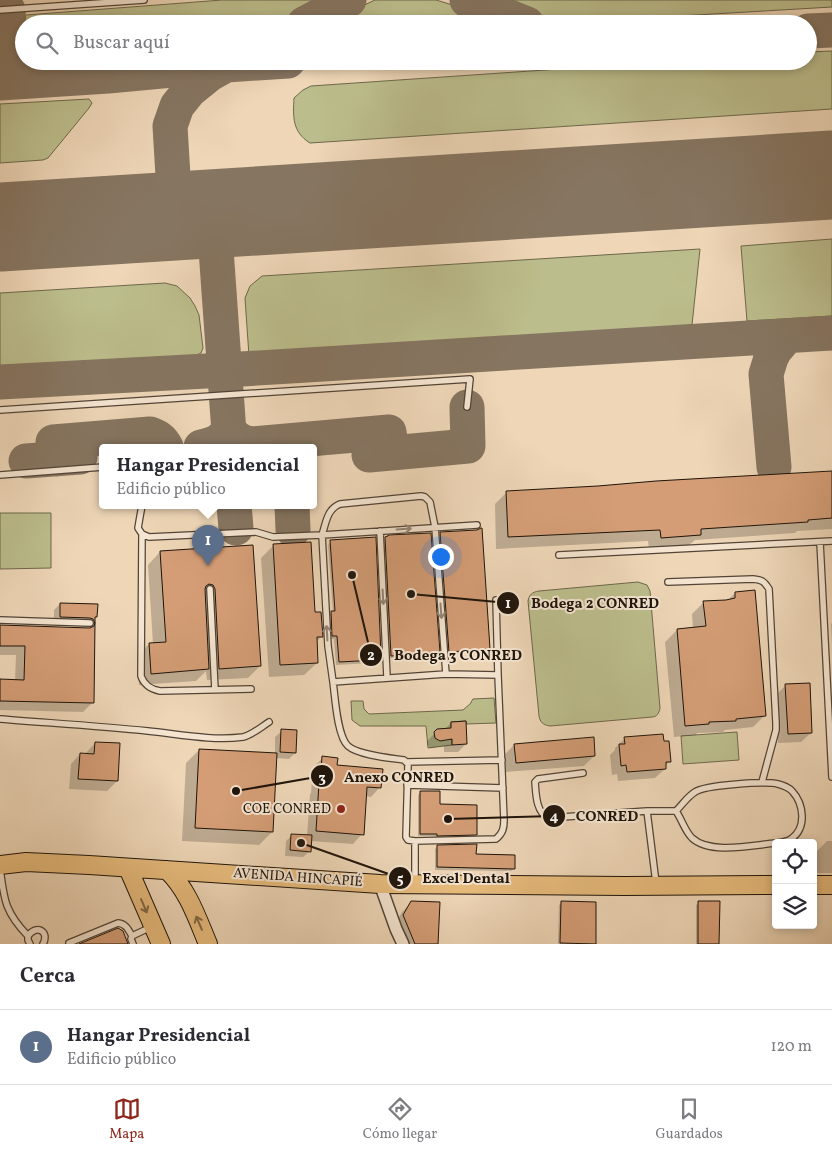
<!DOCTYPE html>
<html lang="es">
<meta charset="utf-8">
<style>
:root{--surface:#fff;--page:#f7f7f7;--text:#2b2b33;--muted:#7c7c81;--line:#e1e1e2;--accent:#8f2418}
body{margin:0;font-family:Vollkorn,serif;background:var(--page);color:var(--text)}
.controls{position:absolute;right:15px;bottom:15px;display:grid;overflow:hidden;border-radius:5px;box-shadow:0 2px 8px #0003}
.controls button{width:45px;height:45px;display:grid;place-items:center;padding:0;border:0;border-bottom:1px solid var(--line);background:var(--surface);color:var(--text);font:25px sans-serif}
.you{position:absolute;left:440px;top:556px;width:18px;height:18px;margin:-12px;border:4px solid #fff;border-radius:50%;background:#1a73e8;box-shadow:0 0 0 8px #1a73e833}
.badge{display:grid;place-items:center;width:32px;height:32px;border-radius:50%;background:var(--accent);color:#fff;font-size:16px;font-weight:700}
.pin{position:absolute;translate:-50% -41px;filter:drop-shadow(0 1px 2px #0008)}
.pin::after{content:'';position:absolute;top:26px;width:18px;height:15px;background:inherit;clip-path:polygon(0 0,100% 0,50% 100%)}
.popup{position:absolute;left:99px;top:444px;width:218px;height:65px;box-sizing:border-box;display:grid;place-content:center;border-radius:5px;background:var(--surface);filter:drop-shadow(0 1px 4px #0005);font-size:16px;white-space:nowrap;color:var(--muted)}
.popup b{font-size:19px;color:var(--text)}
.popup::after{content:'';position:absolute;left:50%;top:100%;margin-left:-10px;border:10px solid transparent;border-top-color:var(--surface)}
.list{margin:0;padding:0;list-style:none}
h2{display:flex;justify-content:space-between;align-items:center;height:65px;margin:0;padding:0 20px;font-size:21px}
h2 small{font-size:16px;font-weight:400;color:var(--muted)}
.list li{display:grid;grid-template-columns:32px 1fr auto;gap:15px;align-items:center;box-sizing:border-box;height:75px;padding:0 20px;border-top:1px solid var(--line)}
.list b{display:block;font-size:19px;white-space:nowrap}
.list p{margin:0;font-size:16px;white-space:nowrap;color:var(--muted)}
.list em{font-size:16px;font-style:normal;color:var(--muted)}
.icon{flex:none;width:28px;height:28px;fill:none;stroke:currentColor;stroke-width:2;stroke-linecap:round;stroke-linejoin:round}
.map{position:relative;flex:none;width:832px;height:944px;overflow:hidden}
.search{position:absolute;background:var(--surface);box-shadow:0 2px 8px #0003;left:15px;right:15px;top:15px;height:55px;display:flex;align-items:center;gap:12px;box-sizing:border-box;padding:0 18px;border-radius:28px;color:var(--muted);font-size:19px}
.sheet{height:140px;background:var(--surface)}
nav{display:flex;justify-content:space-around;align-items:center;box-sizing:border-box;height:70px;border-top:1px solid var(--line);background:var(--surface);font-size:14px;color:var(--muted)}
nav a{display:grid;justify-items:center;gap:2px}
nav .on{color:var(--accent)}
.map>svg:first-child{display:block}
.green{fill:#bcbd8c;stroke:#6d684c}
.shadow{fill:#0003}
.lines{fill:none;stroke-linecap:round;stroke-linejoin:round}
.taxiway{stroke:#867561;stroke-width:35}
.runway{stroke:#867561;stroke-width:89}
.building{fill:#d49d76;stroke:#1e140b}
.service-casing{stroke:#524436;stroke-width:8}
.minor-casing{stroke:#524436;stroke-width:14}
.primary-casing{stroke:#1e140b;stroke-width:20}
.service{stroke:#f4e4d0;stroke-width:5.5}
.minor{stroke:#f4e4d0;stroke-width:11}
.primary{stroke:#e7bb7c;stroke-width:18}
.oneway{stroke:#948677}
.oneway2{stroke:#826844}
.poi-dot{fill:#8f2418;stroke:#f4e4d0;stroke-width:2}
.labels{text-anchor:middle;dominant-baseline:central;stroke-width:4;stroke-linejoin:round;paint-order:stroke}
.poi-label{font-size:14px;fill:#1e140b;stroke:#f4e4d0;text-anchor:end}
.street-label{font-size:14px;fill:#1e140b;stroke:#f4e4d0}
.leader{fill:none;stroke:#1e140b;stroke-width:2}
.callout-dot{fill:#1e140b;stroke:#f4e4d0;stroke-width:2}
.mark-label{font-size:15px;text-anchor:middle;font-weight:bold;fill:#fff}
.callout-label{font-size:15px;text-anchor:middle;font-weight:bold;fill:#1e140b;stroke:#f4e4d0;stroke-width:4;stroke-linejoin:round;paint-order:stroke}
</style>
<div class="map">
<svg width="832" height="944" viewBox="0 0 832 944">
<rect width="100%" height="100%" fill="#eed6b7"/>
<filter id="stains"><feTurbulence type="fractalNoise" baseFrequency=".004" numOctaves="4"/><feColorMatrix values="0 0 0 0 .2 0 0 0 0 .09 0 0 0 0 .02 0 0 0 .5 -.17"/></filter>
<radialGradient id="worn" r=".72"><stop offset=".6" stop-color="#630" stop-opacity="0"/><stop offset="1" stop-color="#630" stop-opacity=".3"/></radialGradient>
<path class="green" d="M222 0H331L282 24H24V58L19 54 17 24 26 15Z
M375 0H436L499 19 503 21 504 24H324Z
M492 0H832V7L560 23 548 22Z
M832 51V109L310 143C292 132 293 116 294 98L303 90 311 86 677 61H808V52Z
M89 99 92 103 89 108 48 158 43 160 0 163V104Z
M832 239V316L747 321 741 246Z
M700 249 692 325 249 356 245 298 250 286 262 276Z
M165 283 177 286 190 298 195 306 199 315 203 348 201 353 195 356 0 367V293Z
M0 513H51V568L0 569Z
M638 582 647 585 650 591 660 708C659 713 657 717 652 717L550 726C543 725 540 722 539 716L528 601C529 595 532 592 539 591Z
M494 698 496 723 466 724V721L451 722 452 745 428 748 426 726H360L352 720 351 701H363L364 709 369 714 463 710 470 704 473 699Z
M737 732 739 760 683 764 681 736Z"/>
<path class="shadow" d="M832 472V529L797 531 795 533 695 540 688 546 649 549 648 541 496 549 495 504 507 492Z
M441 533 489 649 486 652 447 654 438 536Z
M386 538 438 652 436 655 388 658 383 541Z
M331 541 380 656 372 663 336 665 334 639H329L328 615 333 612 328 545Z
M274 545 314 613 322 636 316 642 317 663 304 675 269 677 261 558Z
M252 547 260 666 248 678 207 680 206 671 196 681 139 685 137 656 149 644H153L148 565 160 552Z
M735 593 765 715 753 727 725 730 723 732 697 733 696 735 674 737 665 642 677 630 693 629 692 614 704 602 727 601Z
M60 604 96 616 93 619V622L88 628 87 625 54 623V610Z
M832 623V644L831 624Z
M0 626 90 629 93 626V702L83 712 0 710V680L15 681 16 655H0Z
M785 686 811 733 801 742 778 743 776 695Z
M451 723 466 744 458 752H444V746L430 748 427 744V741L438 730 445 729Z
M282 731 295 753 289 759 276 758 272 832 259 845 182 841 186 763 199 750 275 754V737Z
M625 738 670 761 665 766V769L655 778 618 781 617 774 612 775 610 755 615 750V748Z
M95 743 117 781 107 791 69 789 71 764 80 754 86 755V753Z
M514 745 594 756 584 766 506 772 504 755Z
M323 758 336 767 380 787 371 797 365 796 362 834 353 844 310 841V851L303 857 285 856 286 841 292 835 307 836 310 794 311 793 313 767Z
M421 792 438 805 475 834 473 837 435 838V836H418V795Z
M827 841H832V873H815L814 854Z
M438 846 475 855 514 868 511 871 435 870V849Z
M412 902 436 944H402L394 926 402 912Z
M562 902 594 944H558L559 905Z
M699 903 718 944H696V905Z"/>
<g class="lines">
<path class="taxiway" d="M467 0 527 24
M8 10 13 82
M304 24 349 0
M808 31 832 30
M0 83 108 76 226 65 288 61
M155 218C168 203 171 196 173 176
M216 249 206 229 186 204 178 189 173 176 170 126 177 106 189 91 210 74 226 65
M0 382 225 370 832 333
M201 447C214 444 221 442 229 430 236 439 241 442 252 444L389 432 392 453
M230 447 216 249 222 228 231 213
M369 455 468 446 467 407
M56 459 53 442 150 434C158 437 162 439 166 447
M26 461 80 457
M774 467 766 374 771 358 775 350 787 336
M234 505 236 528
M292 505 293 530"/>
<path class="runway" d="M0 227 832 175"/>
</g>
<path class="building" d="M832 471V518L808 520V522L701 529V535L661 538 660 530 508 537 506 491 598 486 656 481Z
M481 528H482L490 649 449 652 440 532 477 530Z
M431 533 440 652 391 656 385 537 388 536V535Z
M376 537 381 656 376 657 377 660 339 662 337 636H332L331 611H335L330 540Z
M311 542 315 612H321L323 637H317L318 663 280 665 273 544Z
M253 545 261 666 219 669 215 589 213 585 209 584 206 586 205 589 209 669 151 674 149 643 166 642 160 551Z
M755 590 766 716 736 719V721L709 722V724L685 726 677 629 706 626 703 601 726 600 735 598V592Z
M60 603 98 604 97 617H95V623L93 619 90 618 60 617Z
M95 623 94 703 0 701V679L24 680 25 646H0V625L90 628 94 626Z
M810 683 812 733 788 734 785 684Z
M466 721 467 744 452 745V739L440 741 435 738 434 732 437 729 451 728V722Z
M281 729 297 730 296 753 280 752Z
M663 734 664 741H669L671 762H666V769L627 772 626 765 621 766 619 744H625L624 737Z
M594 737 595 756 516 763 514 744Z
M95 742 120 743 118 781 78 779 80 753 94 754Z
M199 749 277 753 273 832 195 828Z
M322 756 338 758 337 765 383 769 381 788 367 787 364 835 316 831 319 783H320Z
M420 791H440V804L477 805V835L437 836V834H420Z
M291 834 312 835 311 852 290 850Z
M477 844 476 854 515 855V869L437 867V845Z
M411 901 440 902 438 944H415L403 915Z
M561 901 596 902V944L560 943Z
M698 901H720L719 944H698Z
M118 928 123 931 128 944H79Z"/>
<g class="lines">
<g class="service-casing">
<path id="service" d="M0 10 144 0
M0 410 470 379 467 407
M0 475 103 467
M142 505 138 528 142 534 149 537 256 532 273 537 322 535C326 523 327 509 340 504L421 496 425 497 430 502 435 527 446 674
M380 531 387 677
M142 534 141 676C144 685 150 689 160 691L251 689
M820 542 832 777
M559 555 832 541
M668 582 753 579C762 580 764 581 769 589L776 723V730L762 782
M210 589 215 690
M496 600 498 675
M0 620 90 623
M446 674 498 675 504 820C504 828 503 833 496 839L415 841 408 840 406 837 408 764 404 760C390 758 358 755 348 746 337 736 335 696 333 682Z
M333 682 328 646 322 535 477 525
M0 719C49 723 99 726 148 731 178 734 212 741 243 737 252 735 261 727 269 722
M406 762 502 760
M583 773 538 779 535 782C536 794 536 812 548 818L647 811 656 883
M407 785 503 788
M647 811H676C682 805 688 796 695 792 705 785 765 781 778 784 782 785 789 788 792 791 804 804 807 828 791 839 787 842 782 842 777 843
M676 811C682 820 685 831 692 838 710 855 753 845 776 843
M0 868C4 900 5 912 28 936
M415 882V841
M69 943 118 923C126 924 128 929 132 936
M30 944 28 940V936C36 924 50 931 43 944
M133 944 131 939 132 936 151 927"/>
</g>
<g class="minor-casing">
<path id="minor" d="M380 884 396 929 403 944"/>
</g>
<g class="primary-casing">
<path id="primary" d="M0 865 26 862 89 865 380 884 624 886 776 885
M128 868 161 944
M167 870C188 890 197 918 208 944
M813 885H832"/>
</g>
<use href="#service" class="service"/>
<use href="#minor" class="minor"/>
<use href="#primary" class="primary"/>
</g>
<defs><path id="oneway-shaft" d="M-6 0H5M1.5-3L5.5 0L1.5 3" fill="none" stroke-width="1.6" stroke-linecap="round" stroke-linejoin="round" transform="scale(1.25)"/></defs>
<g class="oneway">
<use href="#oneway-shaft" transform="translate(404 529) rotate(-4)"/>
<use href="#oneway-shaft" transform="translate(383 597) rotate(87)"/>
<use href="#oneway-shaft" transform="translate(441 611) rotate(86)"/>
<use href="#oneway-shaft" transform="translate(327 633) rotate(-93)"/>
</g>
<g class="oneway2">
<use href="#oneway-shaft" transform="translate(144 906) rotate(67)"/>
<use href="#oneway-shaft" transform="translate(199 923) rotate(-113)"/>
</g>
<circle class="poi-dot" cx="341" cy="809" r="5"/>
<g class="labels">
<g class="poi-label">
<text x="331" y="809">COE CONRED</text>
</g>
<g class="street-label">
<text transform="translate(298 878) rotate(4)">AVENIDA HINCAPIÉ</text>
</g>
</g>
<path class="leader" d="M411 594L508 603M352 575L371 655M236 791L322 776M448 819L554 816M301 843L400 878"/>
<g class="callout-dot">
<circle cx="411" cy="594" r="5"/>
<circle cx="352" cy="575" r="5"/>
<circle cx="236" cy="791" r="5"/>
<circle cx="448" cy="819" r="5"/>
<circle cx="301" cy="843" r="5"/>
<circle cx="508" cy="603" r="12"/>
<circle cx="371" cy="655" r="12"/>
<circle cx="322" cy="776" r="12"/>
<circle cx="554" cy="816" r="12"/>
<circle cx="400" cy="878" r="12"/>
</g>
<g class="mark-label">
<text x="508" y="608">1</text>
<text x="371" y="660">2</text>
<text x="322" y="782">3</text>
<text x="554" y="821">4</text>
<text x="400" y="883">5</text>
</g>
<g class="callout-label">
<text x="595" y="608">Bodega 2 CONRED</text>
<text x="458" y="660">Bodega 3 CONRED</text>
<text x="399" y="782">Anexo CONRED</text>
<text x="607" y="821">CONRED</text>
<text x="466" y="883">Excel Dental</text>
</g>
<rect width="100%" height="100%" filter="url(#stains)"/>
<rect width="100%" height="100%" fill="url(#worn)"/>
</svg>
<div class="controls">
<button><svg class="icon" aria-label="locate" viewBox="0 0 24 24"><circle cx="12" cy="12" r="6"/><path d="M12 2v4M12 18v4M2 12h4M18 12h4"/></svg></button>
<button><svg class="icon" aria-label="layers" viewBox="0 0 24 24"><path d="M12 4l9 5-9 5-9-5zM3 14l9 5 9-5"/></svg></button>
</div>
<div class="you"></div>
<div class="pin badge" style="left:208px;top:566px;background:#5c6f8a">1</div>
<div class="popup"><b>Hangar Presidencial</b>Edificio público</div>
<div class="search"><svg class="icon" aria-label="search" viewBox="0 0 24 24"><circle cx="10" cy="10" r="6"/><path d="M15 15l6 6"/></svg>Buscar aquí</div>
</div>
<section class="sheet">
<h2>Cerca<small></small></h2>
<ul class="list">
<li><span class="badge" style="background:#5c6f8a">1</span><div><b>Hangar Presidencial</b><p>Edificio público</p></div><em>120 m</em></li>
</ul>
</section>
<nav>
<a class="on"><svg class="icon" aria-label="map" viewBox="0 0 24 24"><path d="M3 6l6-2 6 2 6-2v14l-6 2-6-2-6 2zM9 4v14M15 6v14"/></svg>Mapa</a>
<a><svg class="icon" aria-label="directions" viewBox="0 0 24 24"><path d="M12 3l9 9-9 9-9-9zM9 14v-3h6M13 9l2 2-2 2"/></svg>Cómo llegar</a>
<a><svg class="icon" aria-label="saved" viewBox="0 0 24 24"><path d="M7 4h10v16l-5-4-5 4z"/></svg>Guardados</a>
</nav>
